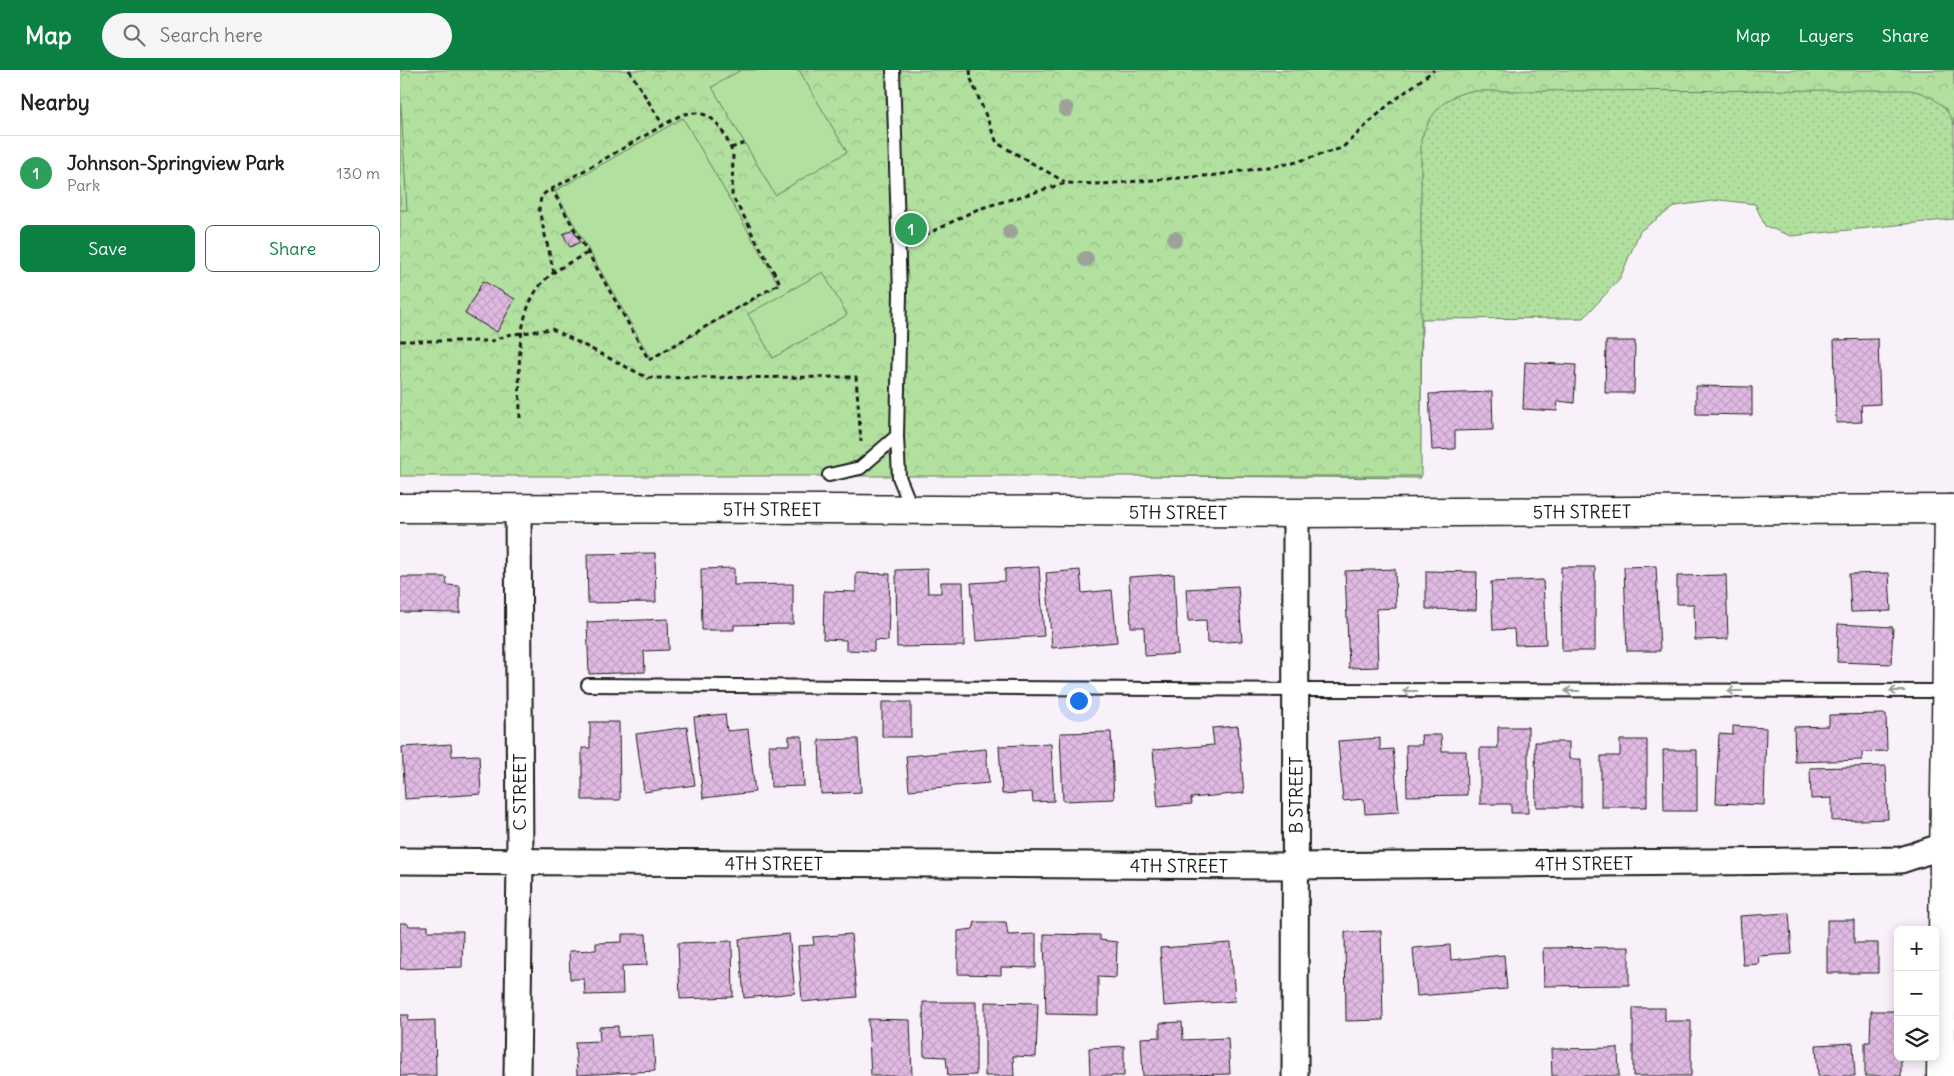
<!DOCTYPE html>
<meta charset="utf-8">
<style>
:root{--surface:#fff;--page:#f6f6f6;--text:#202124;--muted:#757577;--line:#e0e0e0;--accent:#0b8043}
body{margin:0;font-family:Delius,sans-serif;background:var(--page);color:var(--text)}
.controls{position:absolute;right:15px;bottom:15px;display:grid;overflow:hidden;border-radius:8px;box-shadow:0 2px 12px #0003}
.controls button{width:45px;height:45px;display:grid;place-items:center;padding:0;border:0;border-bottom:1px solid var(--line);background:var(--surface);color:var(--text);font:25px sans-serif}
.you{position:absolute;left:678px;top:630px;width:18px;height:18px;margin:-12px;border:4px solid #fff;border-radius:50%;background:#1a73e8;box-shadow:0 0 0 8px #1a73e833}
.badge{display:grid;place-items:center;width:32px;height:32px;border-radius:50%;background:var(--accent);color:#fff;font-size:16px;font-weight:700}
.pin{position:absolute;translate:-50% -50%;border:2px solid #fff;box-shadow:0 1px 5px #0006}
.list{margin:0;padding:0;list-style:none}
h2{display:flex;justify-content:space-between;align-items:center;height:65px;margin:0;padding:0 20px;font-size:21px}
h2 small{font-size:16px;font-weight:400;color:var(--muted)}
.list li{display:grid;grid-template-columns:32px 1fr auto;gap:15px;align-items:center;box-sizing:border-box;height:75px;padding:0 20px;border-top:1px solid var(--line)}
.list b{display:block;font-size:19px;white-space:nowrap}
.list p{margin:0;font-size:16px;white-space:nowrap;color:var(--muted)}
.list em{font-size:16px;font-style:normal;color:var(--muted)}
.actions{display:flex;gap:10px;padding:15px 20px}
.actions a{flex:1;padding:11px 0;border:1px solid var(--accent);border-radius:8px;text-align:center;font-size:18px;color:var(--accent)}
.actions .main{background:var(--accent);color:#fff}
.icon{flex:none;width:28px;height:28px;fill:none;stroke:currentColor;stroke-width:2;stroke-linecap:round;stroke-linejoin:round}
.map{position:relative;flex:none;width:1554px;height:1006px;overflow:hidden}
header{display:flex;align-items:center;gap:30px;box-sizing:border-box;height:70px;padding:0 25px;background:var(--accent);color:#fff}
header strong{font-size:24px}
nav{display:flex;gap:28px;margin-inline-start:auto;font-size:18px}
.search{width:350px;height:45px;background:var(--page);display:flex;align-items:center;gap:12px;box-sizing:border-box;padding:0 18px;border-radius:28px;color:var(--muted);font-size:19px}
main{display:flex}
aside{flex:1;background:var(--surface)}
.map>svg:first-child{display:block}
.grass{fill:url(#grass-dots);stroke:#667e5e}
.forest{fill:url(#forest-crowns);stroke:#667e5e}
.pitch{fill:#b1e09f;stroke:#667e5e}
.building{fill:url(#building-cross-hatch);stroke:#1c1c1c}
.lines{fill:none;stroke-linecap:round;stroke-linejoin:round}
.service-casing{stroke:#1c1c1c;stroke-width:16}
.minor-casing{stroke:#1c1c1c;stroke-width:29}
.tertiary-casing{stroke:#1c1c1c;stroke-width:31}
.path{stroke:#1c1c1c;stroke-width:3;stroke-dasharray:5 4;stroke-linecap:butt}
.service{stroke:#fff;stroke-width:12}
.minor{stroke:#fff;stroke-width:25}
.tertiary{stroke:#fff;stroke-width:28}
.tree{fill:#9ca299}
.oneway{stroke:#999}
.labels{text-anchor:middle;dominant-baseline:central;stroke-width:4;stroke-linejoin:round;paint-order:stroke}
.street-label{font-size:18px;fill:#1c1c1c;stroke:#fff}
</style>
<header>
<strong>Map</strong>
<div class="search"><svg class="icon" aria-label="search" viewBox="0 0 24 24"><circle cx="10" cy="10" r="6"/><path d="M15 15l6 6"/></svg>Search here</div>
<nav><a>Map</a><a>Layers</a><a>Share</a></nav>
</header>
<main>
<aside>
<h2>Nearby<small></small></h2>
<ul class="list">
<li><span class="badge" style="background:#2e9e5b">1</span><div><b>Johnson-Springview Park</b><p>Park</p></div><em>130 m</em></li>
</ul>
<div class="actions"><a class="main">Save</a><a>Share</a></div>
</aside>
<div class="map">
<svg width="1554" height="1006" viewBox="0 0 1554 1006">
<defs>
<pattern id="grass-dots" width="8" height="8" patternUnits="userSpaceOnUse" patternTransform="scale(1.25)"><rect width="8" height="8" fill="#b1e09f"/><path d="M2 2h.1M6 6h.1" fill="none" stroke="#98c088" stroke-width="1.8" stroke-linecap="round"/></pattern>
<pattern id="forest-crowns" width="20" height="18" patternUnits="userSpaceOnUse" patternTransform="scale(1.25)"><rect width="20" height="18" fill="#b1e09f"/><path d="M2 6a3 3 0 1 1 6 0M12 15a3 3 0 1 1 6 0" fill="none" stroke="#98c088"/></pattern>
<pattern id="building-cross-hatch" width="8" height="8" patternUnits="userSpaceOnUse" patternTransform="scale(1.25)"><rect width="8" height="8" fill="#e1bae3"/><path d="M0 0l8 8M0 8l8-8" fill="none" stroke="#c09fc2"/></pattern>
</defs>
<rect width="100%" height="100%" fill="#f9f1f9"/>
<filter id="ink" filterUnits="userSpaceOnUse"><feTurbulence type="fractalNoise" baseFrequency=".02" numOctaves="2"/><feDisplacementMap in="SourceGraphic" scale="10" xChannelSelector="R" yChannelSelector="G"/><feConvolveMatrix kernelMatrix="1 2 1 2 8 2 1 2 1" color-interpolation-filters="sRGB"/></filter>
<g filter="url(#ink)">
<path class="grass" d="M1554 0V149L1391 166 1365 156 1355 134 1320 130 1275 136 1240 161 1220 208 1184 248 1022 249 1020 408 532 404 602 8Z"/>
<path class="forest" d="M0 0H1554V55C1547 35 1531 24 1510 20L1073 21C1045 24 1029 45 1021 70V406H0Z"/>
<path class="pitch" d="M341 0H399L447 82 375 125 312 17Z
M0 18 7 140H0Z
M283 48 379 215 251 289 155 121Z
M423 202 447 245 373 288 348 244Z"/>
<path class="building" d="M173 159 180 172 170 177 163 164Z
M83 211 115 229 97 262 65 244Z
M1478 269 1480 334 1461 335 1462 352 1436 353 1434 270Z
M1206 271H1235L1234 323H1205Z
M1125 292 1176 295 1174 333 1158 331 1157 341 1123 339Z
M1296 316 1352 317V345L1296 344Z
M1092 322 1093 360 1055 361V379L1032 380 1029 324Z
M255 483 256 532 188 533 187 484Z
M1256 496 1260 581H1227L1224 497Z
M639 497 644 566 576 571 571 513 605 511V499Z
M1161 497H1195V581H1162Z
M334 498V515L393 514V554L334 555V560H302L301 499Z
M527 499 528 523H541V512H563L564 576 497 577 496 500Z
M995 499 996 538 976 539 978 597 949 598 945 501Z
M680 500 682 523 712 520 717 572 652 578 646 503Z
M1026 501 1077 502 1076 540 1026 539Z
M456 503 490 504 488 571 474 570V581L446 580V570L423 569 424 521 456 522Z
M1489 503 1491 541 1451 542 1449 504Z
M774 504 778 584 745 586 744 557H731L729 507Z
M1326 505 1328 569 1295 570 1294 534H1277V506Z
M0 507H46L47 515 60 516V543L0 542Z
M1143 510 1146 574 1115 575 1114 559 1093 560 1091 512Z
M838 516 842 571 807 573 806 550 788 551 786 519Z
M268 549 269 580 244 581 245 602 189 604 187 552Z
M1438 554 1493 557 1491 594 1437 592Z
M482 632H511V667H482Z
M325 644 327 661 348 659 355 722 303 728 294 647Z
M1486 644 1487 681 1462 682V690L1395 692 1394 657 1429 656V645Z
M190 652H219L220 730H182V678H190Z
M838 656 844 723 791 728 792 734 758 737 753 680 814 675 812 658Z
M1333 656 1366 658 1364 735 1316 733 1319 664 1333 665Z
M287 657 295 715 244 722 236 664Z
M1098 657H1128V743H1111V734H1080V678H1098Z
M711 662 714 729 663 731 660 663Z
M1021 665H1041L1042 681H1066L1067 725 1007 726 1006 675H1022Z
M389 666H402L404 716 371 717 369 675H389Z
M980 668V680L993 679 999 742 965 744 964 729 943 731 938 671Z
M458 669 461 722 421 724 419 670Z
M1220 670H1247V737H1201V686H1220Z
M1135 672H1169V689H1181V737H1136Z
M51 674 52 686 79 685 81 724 5 729 2 677Z
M651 674 654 731 633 732 632 722 602 724 599 676Z
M586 679 589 713 509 720 506 686Z
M1263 680H1297V741H1264Z
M1486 696 1488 749 1432 751V728L1411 729 1410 698Z
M1389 843 1392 884 1358 886 1359 894 1343 895 1340 846Z
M1427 850H1454V873H1478V903H1427Z
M575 852H606L608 865 636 864V898L601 897V905L558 904V861L573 859Z
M0 853H7L9 856H28V861H63L62 897 0 899Z
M981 861 983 950 946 951 945 862Z
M222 864H246L247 895 222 896 223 924 185 925 184 909H170L169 881 196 880V873L222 872Z
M389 864 395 923 344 928 339 869Z
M451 864 457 927 402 932 398 876 414 875 413 867Z
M644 864 700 865V870L717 872 716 908 698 907V945L646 944Z
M332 871 333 927 280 929 278 873Z
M831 873 835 931 764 936 760 878Z
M1050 875 1051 890 1104 885 1107 919 1017 926 1013 878Z
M1229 877V915L1144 916 1143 878Z
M523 932H576V1005L548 1006 546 987 524 986Z
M585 932 638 933 636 987 613 986 614 1006H585Z
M1233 938H1265V951H1291V1006H1233Z
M1471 941H1498V987H1501V1006H1465V972H1470Z
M0 945H9L8 951 35 950 36 1006H0Z
M468 949 510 950 512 1006H471Z
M782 952 783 970 828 968 830 1004 743 1006 741 968 760 967V953Z
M218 956V967L253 965 255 1001 177 1005 175 972 200 971 199 957Z
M1453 973 1455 1006H1418L1416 975Z
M724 976V1006H690L689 978Z
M1218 978 1219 1006H1152L1151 979Z"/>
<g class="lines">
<g class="service-casing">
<path id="service" d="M497 366 499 407 512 439
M429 405 460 398 497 366 500 223 493 0
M188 615 896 620 1546 621"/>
</g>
<g class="minor-casing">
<g id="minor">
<path id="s1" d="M0 791 895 796 1501 790 1543 776 1554 770"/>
<path d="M117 1006 120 791 118 438"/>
<path id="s2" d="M895 1006 896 443"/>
</g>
</g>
<g class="tertiary-casing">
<g id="tertiary">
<path id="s3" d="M0 438 429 439 896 443 1554 439"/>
<path d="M1541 1006 1549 439"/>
</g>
</g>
<path class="path" d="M229 0 263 55
M570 0 571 9 597 73 665 112
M331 78 345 73
M151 118 249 290 380 213 349 158
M517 169 578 139 666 113 702 114 817 105 893 93 942 78 987 36 1034 0
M154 203 139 140 141 127 145 123 281 45C312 36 323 58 333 84L332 126 350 157 347 159
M0 271H92L107 265 152 259 248 308 456 307 461 372
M120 348C120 305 112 240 147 208 159 197 175 190 189 182"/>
<use href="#service" class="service"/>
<use href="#minor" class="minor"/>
<use href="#tertiary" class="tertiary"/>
</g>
<g class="tree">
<circle cx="666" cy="39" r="8"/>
<circle cx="610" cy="162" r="8"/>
<circle cx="775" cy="169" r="8"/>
<circle cx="686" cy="189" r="8"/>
</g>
<defs><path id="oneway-shaft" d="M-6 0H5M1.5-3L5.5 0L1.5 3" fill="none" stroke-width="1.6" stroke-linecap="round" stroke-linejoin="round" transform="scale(1.25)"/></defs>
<g class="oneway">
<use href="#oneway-shaft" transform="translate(1010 621) rotate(-180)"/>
<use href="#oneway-shaft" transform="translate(1172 621) rotate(-180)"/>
<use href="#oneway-shaft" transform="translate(1335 621) rotate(-180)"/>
<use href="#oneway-shaft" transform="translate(1497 621) rotate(-180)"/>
</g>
</g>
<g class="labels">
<g class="street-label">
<text stroke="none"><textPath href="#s3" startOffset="372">5TH STREET</textPath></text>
<text stroke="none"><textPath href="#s3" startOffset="778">5TH STREET</textPath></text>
<text stroke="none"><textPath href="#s3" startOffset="1182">5TH STREET</textPath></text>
<text transform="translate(119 722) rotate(-90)">C STREET</text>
<text stroke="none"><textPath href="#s2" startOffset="281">B STREET</textPath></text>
<text stroke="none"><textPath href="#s1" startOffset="374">4TH STREET</textPath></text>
<text stroke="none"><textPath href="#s1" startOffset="1184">4TH STREET</textPath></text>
<text stroke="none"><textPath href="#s1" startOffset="779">4TH STREET</textPath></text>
</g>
</g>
</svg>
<div class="controls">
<button>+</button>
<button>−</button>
<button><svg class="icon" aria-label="layers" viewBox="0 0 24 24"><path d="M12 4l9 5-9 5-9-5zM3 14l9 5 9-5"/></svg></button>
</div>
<div class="you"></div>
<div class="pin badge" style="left:511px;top:159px;background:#2e9e5b">1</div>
</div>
</main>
